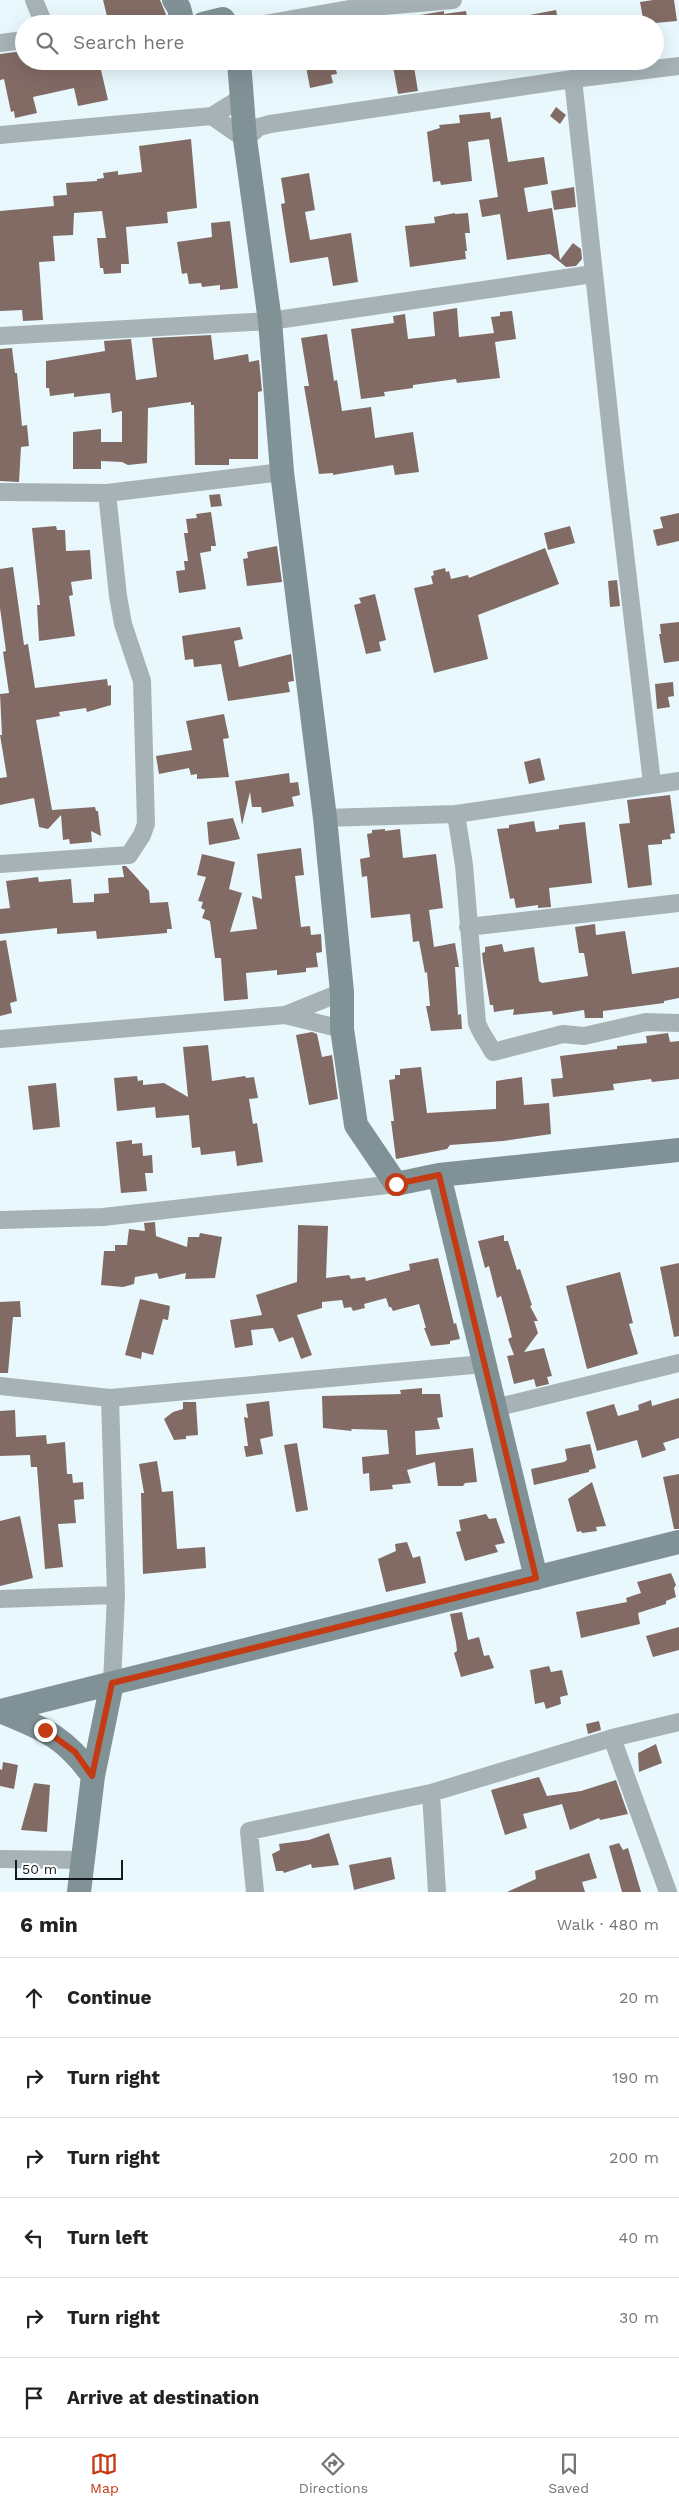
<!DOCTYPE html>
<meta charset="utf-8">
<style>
:root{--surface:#fff;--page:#f2f2f2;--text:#222;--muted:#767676;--line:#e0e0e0;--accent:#c43b13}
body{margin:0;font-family:"Work Sans",sans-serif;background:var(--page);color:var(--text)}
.scale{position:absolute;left:15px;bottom:12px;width:108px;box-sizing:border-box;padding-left:5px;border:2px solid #111b1d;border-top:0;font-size:14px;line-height:18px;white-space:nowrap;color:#111b1d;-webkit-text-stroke:4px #fff;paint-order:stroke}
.stop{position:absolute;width:15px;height:15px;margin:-11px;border:4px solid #c43b13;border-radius:50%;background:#fff}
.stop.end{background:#c43b13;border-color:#fff;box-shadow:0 1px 5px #0008}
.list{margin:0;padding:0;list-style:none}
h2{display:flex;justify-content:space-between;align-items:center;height:65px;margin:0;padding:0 20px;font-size:21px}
h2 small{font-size:16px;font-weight:400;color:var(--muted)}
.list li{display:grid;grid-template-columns:32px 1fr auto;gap:15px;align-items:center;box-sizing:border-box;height:80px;padding:0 20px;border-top:1px solid var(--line)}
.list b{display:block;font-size:19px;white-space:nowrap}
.list em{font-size:16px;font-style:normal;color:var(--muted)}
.icon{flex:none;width:28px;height:28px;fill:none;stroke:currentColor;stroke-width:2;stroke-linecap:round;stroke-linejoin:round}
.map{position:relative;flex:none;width:679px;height:1892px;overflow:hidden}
.search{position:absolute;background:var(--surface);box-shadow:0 5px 20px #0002;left:15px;right:15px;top:15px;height:55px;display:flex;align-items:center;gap:12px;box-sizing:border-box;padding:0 18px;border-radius:28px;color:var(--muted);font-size:19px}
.sheet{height:545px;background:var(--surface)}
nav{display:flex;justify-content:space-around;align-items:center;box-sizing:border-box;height:70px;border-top:1px solid var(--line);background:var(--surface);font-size:14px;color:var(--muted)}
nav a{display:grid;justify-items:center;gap:2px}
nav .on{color:var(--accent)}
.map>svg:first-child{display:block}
.building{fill:#826b65}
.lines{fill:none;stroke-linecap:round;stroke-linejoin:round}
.street{stroke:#a7b2b6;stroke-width:18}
.secondary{stroke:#819297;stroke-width:24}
.route{stroke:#c43b13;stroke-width:6}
</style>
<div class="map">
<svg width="679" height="1892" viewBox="0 0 679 1892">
<rect width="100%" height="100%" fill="#e8f8fd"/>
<path class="building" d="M103 0H160L167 17 142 24H109Z
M653 0H674L677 21 644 24 640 2Z
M556 10 559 24H515L514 18Z
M444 11V14L466 11 468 24H403V18Z
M23 51 24 61 26 64 40 61H60L62 69 91 62 93 67 100 66 108 100 78 106 74 88 33 97 37 113 15 118 14 111 11 112 4 79 0 80V54Z
M305 61H334L337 74 331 75 333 83 310 88Z
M392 61H408L409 68 414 67 418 91 398 94Z
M556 107 566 115 560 124 550 116Z
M490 112 491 119 501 117 508 162 544 157 548 184 524 188 528 212 552 208 560 260 573 243 581 249 582 259 576 266 566 267 550 254 507 260 500 214 482 217 479 200 498 197 489 139 468 142 472 181 441 185 440 181 433 182 427 132 440 128 439 125 460 123 459 115Z
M191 139 197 208 167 212 168 223 126 227 129 264H121V273L104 274 103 268H100L97 238H106L102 211 74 213 73 235 53 236 55 261 39 262 43 320 23 321 22 310 0 311V211L54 206 53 196 67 195 66 183 97 181V179L104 178 103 173 118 171V175L142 172 139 146Z
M309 173 315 210 305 212 310 240 351 233 358 282 333 286 328 257 290 263 284 224 281 204 285 203 281 178Z
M574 187 576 207 554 210 551 191Z
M455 213V214L468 213 470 233H465L467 251H465L466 259 410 267 405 226 435 223 434 217Z
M230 221 238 288 220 290V285L202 287 201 283 189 284 187 273 182 274 177 242 212 237 211 223Z
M457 308 459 337 494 333 491 317 500 316V312L512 311 516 339 495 342 500 378 457 383 456 379 413 385V388L384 392 385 396 361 399 351 329 394 323 393 316 405 314 408 339 435 336 433 312Z
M327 334 334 381 337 380 342 411 371 407 375 438 413 432 419 472 395 475 393 465 333 475V473L319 474 304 386H309L301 338Z
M211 335 214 360 248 354 249 362 259 360 262 391 258 392V459H229V465H195L194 405H191V402L148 408 147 463 128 465 122 462 101 461V469H73V432L101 429V442H122V411L112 413 110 393 74 397V393L50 396 49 388H46V361L105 351 104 341 131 339 136 380 157 377 152 338Z
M12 348 15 373H17L22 426 27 425 29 446 21 447 19 482 0 481V349Z
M220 494 222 506 211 507 209 495Z
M211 512 216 546H211V551L200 553 206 589 179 593 176 571 185 570 184 561H188L184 533H188L186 519 197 518 196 514Z
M679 513V541L657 546 653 530 663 528 660 517Z
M56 526 57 530H65L66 551 90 550 92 579 71 582 73 595 69 596 75 636 39 641 37 605H40L32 528Z
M570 526 575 543 548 550 544 533Z
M277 546 282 582 247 586 243 559 248 558 247 552Z
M545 548 559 584 478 615 488 659 434 673 414 588 433 584 431 576 434 575 433 571 445 568 446 572 449 571 451 579 468 575 469 578Z
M13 567 24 645 28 644 35 688 107 679 108 686 111 685V705L87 712 86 708 59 712 60 716 36 720 52 810 95 807 96 811H98L101 836 91 831 92 842 70 844 69 839 63 840 61 815 48 829 39 827 34 798 0 805V778L7 777 0 735H2L0 694 9 693 3 652 6 651 0 608V569Z
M617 580 620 606 610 607 608 581Z
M375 594 386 640 379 642 381 651 366 654 354 605 361 603 359 598Z
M679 622V661L664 663 659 634H661L660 624Z
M240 627 243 639 234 641 239 667 291 654 294 681 288 682 290 692 228 701 221 664 194 667 193 659 185 660 182 636Z
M673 682 674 696 668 697 670 707 657 709 655 684Z
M224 714 229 738 223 739 229 777 197 779V774L191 775 189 768 159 774 156 756 192 750 186 721Z
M540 758 545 780 529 784 524 762Z
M289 773 290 783 298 782 300 795 292 797 294 806 262 813 261 807H252L250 792 242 825 235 781Z
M670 795 675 833 670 834 671 839 662 840V844L648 845 652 885 628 888 619 824 630 823 627 800Z
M233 818 240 839 209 845 207 822Z
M534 821 536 832 559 829V825L585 822 592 883 549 888 551 907 538 908V905L516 908 514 898 510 899 497 829 509 828V825Z
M385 829V831L400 829 403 858 436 854 443 908 429 910 434 947 455 943 459 967H455L458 1015 461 1014 462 1029 431 1031 426 1006H430L427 972 425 973 419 941 413 942 410 914 371 918 367 876 362 877 360 859 370 857 367 834 372 833V830Z
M301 848 304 875 295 876 301 927 310 926 311 935 321 934 322 952 316 953 318 967 306 968V972L277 975V970L246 973 248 999 224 1001 221 958H215L210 921 202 918 205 910 201 908 203 902 198 901 206 877 197 875 202 854 235 862 229 889 242 893 230 932 257 929 252 896 262 899 257 854Z
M122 866H126L149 891 150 903 168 902 172 929H167V933L97 939 96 931 57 934V928L0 934V909L10 908 6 881 38 877 39 882 71 879 73 903 94 902V894L109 893 108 878 124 877Z
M595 924 596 935 625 931 632 974 679 967V998L664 1001V1003L603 1011V1018H585L584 1010 553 1015 552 1011 513 1015 514 1009 494 1012 493 1005H490L483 962 482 953 485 952V947L502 944 504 952 534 947 539 981 542 983 588 976 584 953H579L575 927Z
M6 940 17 1001 10 1003 12 1013 0 1016V941Z
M312 1032 317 1034 322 1057 332 1055 338 1099 309 1105 296 1035Z
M668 1033 670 1042 679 1041V1079L652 1082 651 1079 613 1084 614 1090 553 1097 551 1079 563 1078 560 1056 617 1049V1046L647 1043 646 1036Z
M208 1045 212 1081 245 1076 246 1078 254 1077 258 1098 249 1099 253 1124 257 1123 263 1162 237 1166 235 1151 201 1155 200 1147 192 1148 189 1115 156 1118 155 1107 117 1111 114 1078 137 1076 138 1081 143 1080V1085L164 1083 188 1097 183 1047Z
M421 1067 427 1113 496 1109V1081L522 1077 524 1105 549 1103 551 1134 503 1141 450 1145 447 1149 396 1159 391 1121H394L389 1080 395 1079V1075H400V1069Z
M56 1083 60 1127 33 1130 28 1086Z
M132 1140V1144L142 1143 143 1156 152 1155 153 1173H145L147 1191 121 1193 116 1142Z
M155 1222 156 1236 187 1247 188 1237H199L200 1233 222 1237 215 1278 185 1279 186 1273 159 1279 157 1273 135 1277 134 1284 123 1287 101 1285 104 1251H115V1245H127L129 1229 145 1231 144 1223Z
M298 1225 328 1226 326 1278 349 1275 351 1279 365 1277 366 1281 410 1270 409 1264 438 1258 454 1324 456 1323 460 1339 450 1341V1344L431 1346 424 1328H426L419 1304 393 1311 391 1307H389L386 1298 364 1304 365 1308 353 1311 351 1307 344 1308 342 1300 322 1302V1308L297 1315 312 1355 301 1359 293 1337 279 1342 273 1328 251 1330 253 1345 235 1348 230 1320 262 1315 256 1295 297 1282Z
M504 1235V1241H508L517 1270 520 1269 532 1305 530 1306 538 1321H534L538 1333 524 1352 544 1348 552 1376 547 1377 549 1384 536 1387 534 1379 514 1384 507 1356 514 1355 508 1339 512 1337 501 1296 497 1298 489 1266 485 1268 478 1241Z
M679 1263V1336L674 1337 660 1267Z
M620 1272 633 1323 629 1324 638 1354 587 1369 566 1286Z
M140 1299 170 1306 168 1320 163 1319 153 1355 142 1352 141 1359 125 1355Z
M20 1301 21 1317H13L8 1373H0V1302Z
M422 1388V1394H440L443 1417 437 1418 440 1429 415 1431 416 1455 473 1448 477 1482 465 1483 463 1486H438L435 1462 407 1470 411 1483 392 1485 393 1489 370 1491 369 1473 363 1474 362 1457 389 1454 387 1430 351 1429 352 1431 323 1428 322 1396 401 1394 400 1390Z
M679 1398V1438L663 1443 666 1450 642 1458 637 1440 597 1451 586 1412 614 1404 618 1416 639 1410 638 1405 651 1400 652 1406Z
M269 1401 273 1436 260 1439 263 1454 246 1457 244 1446H248L244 1417 248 1418 246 1404Z
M183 1402H196L198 1435 186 1436V1439L174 1440 164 1419 173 1412 183 1409Z
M15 1410 16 1437 46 1435 47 1444 65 1442 67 1474H72L73 1483 83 1482 84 1499 74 1500 76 1523 58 1524 63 1567 45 1569 37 1467H31L30 1455 0 1456V1411Z
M297 1443 308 1510 296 1512 284 1445Z
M590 1444 596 1468 589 1470V1472L534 1485 531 1469 564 1462 567 1460 565 1449Z
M157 1461 162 1492 173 1491 177 1549 205 1547 206 1568 143 1574 141 1493H144L139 1464Z
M679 1474V1529H674L663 1477Z
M592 1482 606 1526 596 1527 597 1531 582 1533 581 1531 577 1532 568 1499Z
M486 1514 489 1519 496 1518 505 1543 495 1545 498 1552 465 1561 456 1532 461 1531 459 1520Z
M20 1516 33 1578 0 1586V1521Z
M407 1542 413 1558 420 1556 426 1583 386 1592 378 1559 396 1551 395 1544Z
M671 1573 676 1585 674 1588 676 1597 666 1601V1604L638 1613 640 1624 581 1638 576 1612 627 1602 626 1598 641 1593 637 1582Z
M462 1612 468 1640 479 1637 484 1656 489 1655 494 1668 461 1677 454 1653 457 1651 456 1642 450 1614Z
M679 1627V1650L653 1657 646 1636Z
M549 1666 551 1672 562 1670 568 1695 560 1697 561 1704 546 1709 544 1702 535 1704 530 1670Z
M599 1721 601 1730 588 1734 586 1724Z
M656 1744 662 1763 639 1772 638 1753Z
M3 1762 18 1765 14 1789 0 1786V1769L2 1770Z
M539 1777 547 1796 581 1791 616 1780 628 1814 600 1820 599 1818 570 1830 562 1804 523 1814 527 1828 505 1835 491 1790Z
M34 1783 50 1785 47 1832 21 1830Z
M329 1833 339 1865 312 1868 311 1864 284 1873 283 1871H276L272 1854 280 1850 279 1844 309 1840Z
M619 1843 623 1850 628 1848 641 1892H622L609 1846Z
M589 1853 597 1878 582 1882 585 1892H507L536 1879 535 1871Z
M391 1857 395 1879 354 1890 349 1865Z"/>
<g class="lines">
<path class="street" d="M34 0 44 24
M264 24 349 9 453 0
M0 43 24 40
M573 79 615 468 652 783
M212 116 245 139 259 127 270 124 573 79 679 66
M0 135 212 116 241 98
M0 336 270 321 593 274
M0 492 107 493 282 472
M456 814 464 865 477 1023C481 1034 488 1042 493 1052L563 1034 584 1036 646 1022 679 1023
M325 818 456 814 679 781
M0 864 129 855 142 835 146 824 142 681 123 624 118 596 107 493
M468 927 679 903
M285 1015 342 1029
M0 1039 285 1015 342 992
M0 1220 103 1217 396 1184
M0 1386 110 1398 484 1364
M110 1398 116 1595 112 1683
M495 1408 679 1363
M0 1599 116 1595
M612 1738 668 1892
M431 1793 437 1892
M0 1859 83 1860
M255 1892 249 1831 431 1793 612 1738 679 1722"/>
<path class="secondary" d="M174 0 179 8 183 24
M203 24 223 19 226 24
M239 61 245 139 270 321 282 472 325 818 342 992V1029L356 1125 396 1184 439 1175 536 1578
M439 1175 679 1150
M0 1711 679 1542
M0 1711C44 1729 64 1736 93 1776
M79 1892 93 1776 112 1683"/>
</g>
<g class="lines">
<path class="route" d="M45 1730 75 1752 92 1776 112 1683 536 1578 439 1175 396 1184"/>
</g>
</svg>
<div class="scale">50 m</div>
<div class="stop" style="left:396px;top:1184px"></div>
<div class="stop end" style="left:45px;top:1730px"></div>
<div class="search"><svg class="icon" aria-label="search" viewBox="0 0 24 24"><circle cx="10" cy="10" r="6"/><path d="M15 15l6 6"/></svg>Search here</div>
</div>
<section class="sheet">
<h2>6 min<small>Walk · 480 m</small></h2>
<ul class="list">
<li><svg class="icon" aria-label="ahead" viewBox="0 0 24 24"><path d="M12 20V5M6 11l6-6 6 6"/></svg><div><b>Continue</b></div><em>20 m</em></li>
<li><svg class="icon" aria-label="right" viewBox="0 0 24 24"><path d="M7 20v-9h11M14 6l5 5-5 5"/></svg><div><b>Turn right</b></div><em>190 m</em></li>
<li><svg class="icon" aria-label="right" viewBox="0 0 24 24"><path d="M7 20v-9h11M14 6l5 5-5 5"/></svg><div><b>Turn right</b></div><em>200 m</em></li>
<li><svg class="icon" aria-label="left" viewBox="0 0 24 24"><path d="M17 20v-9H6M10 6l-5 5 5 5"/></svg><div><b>Turn left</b></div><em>40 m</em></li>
<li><svg class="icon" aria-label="right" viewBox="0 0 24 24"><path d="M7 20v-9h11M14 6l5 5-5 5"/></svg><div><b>Turn right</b></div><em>30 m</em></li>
<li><svg class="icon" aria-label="arrive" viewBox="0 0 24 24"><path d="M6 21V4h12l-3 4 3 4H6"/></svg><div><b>Arrive at destination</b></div></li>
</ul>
</section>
<nav>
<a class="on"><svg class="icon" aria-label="map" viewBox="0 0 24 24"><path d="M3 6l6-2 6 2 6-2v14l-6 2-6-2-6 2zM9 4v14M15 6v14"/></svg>Map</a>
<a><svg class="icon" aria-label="directions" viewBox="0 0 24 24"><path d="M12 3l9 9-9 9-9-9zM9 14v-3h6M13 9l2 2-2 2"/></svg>Directions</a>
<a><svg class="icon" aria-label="saved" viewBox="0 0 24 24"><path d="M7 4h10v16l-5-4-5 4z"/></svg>Saved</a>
</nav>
